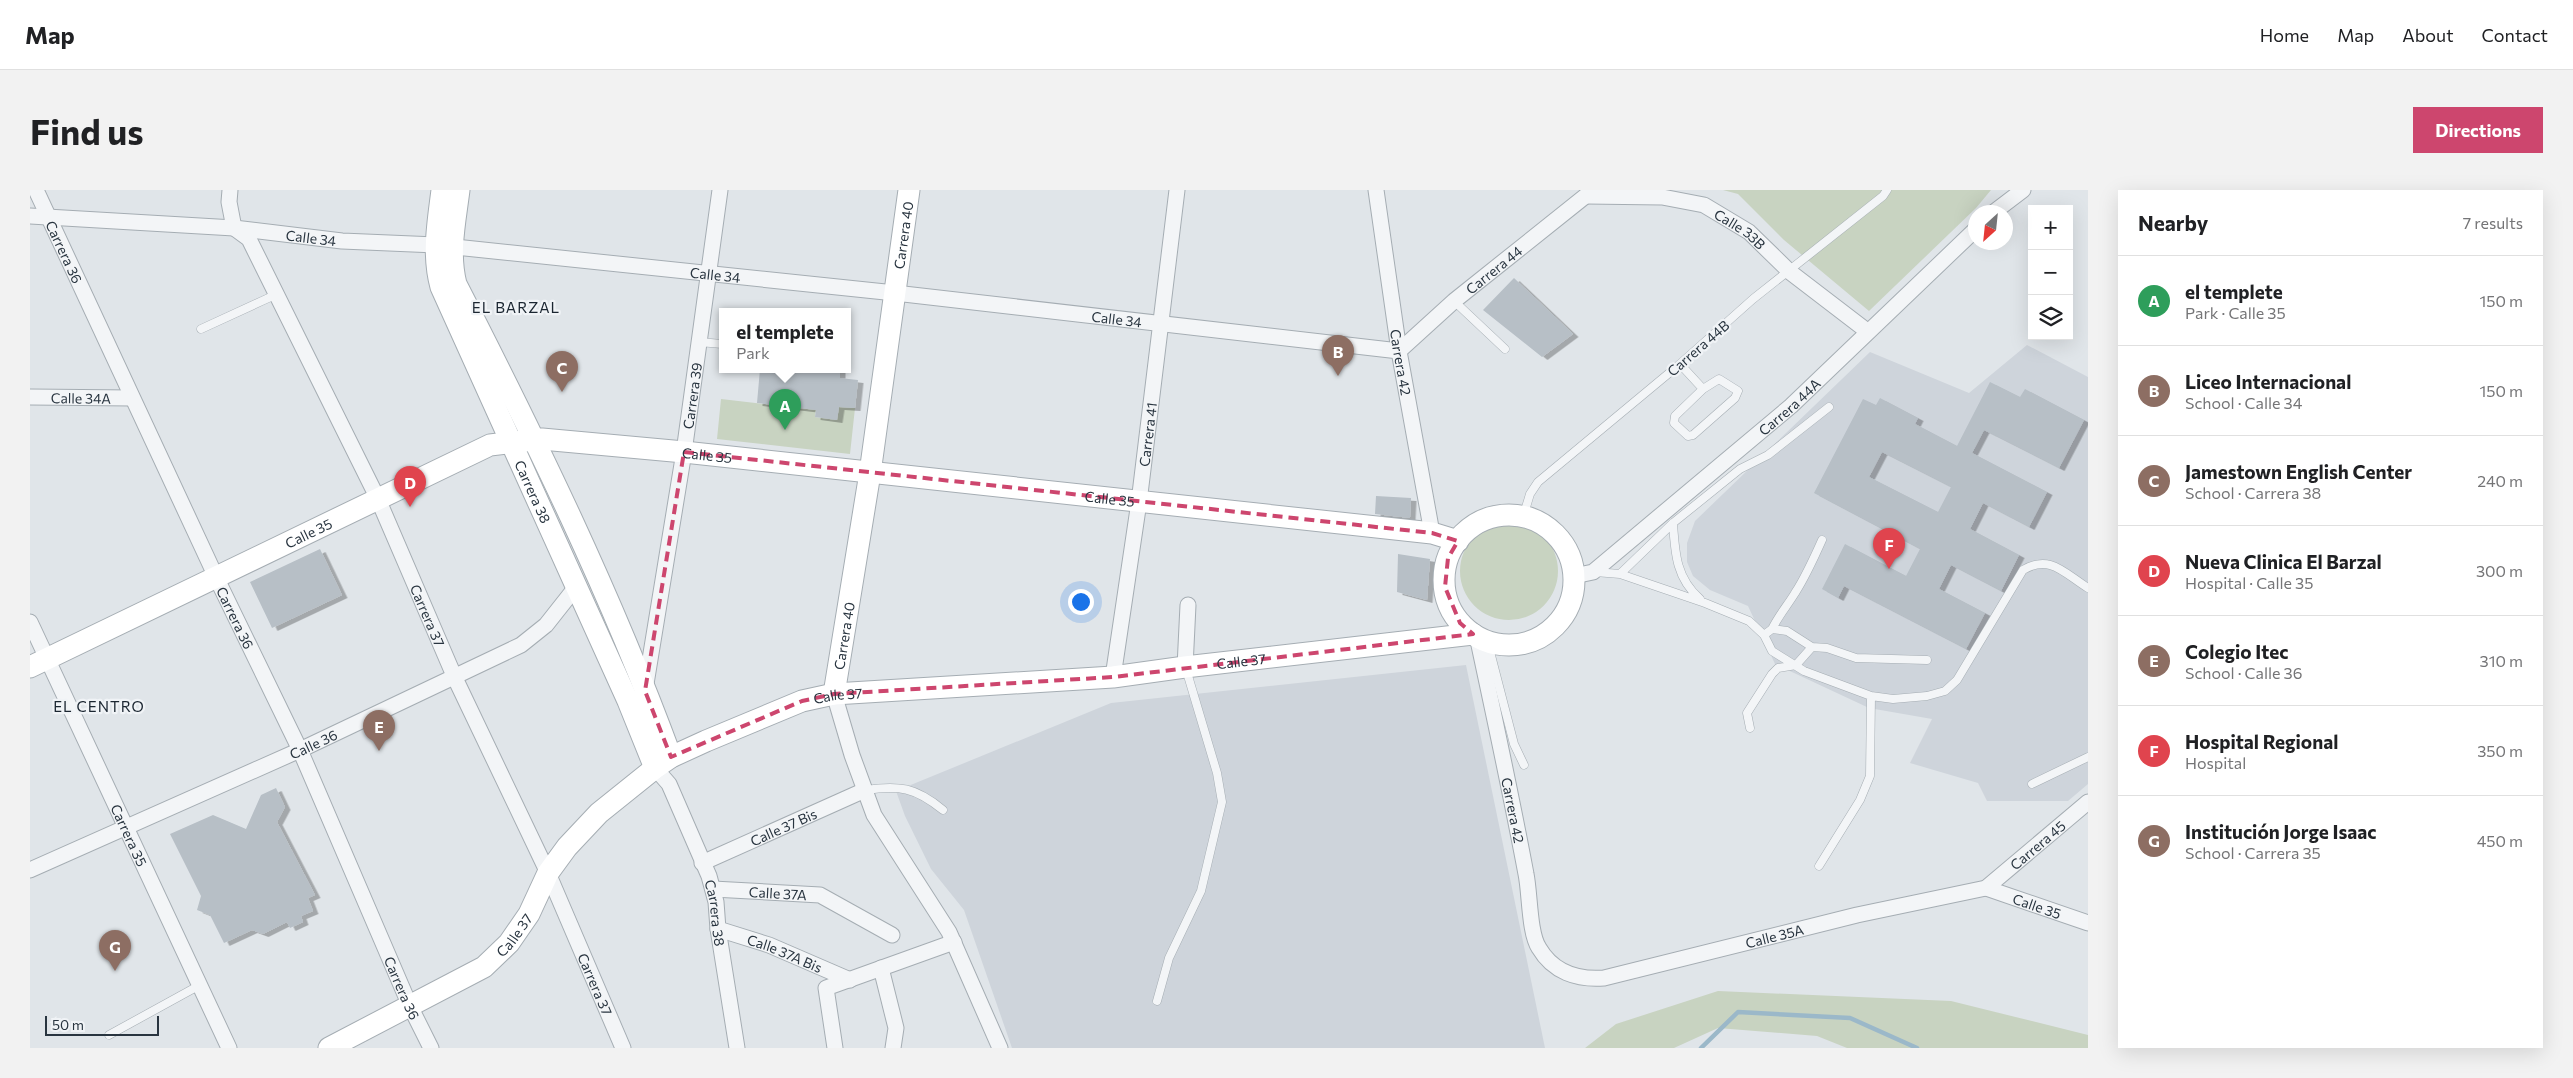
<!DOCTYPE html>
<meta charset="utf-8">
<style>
:root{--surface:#fff;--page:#f2f2f2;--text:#202124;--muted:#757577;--line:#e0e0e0;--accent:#cd466e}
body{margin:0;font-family:Commissioner,sans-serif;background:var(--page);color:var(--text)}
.controls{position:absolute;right:15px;top:15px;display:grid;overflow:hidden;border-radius:0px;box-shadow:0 5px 20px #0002}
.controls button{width:45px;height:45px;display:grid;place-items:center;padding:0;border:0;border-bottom:1px solid var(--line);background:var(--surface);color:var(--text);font:25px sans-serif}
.compass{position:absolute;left:1938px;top:15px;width:45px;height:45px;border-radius:50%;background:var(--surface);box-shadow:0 5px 20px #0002;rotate:207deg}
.scale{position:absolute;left:15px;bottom:12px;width:114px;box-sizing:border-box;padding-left:5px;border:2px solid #293540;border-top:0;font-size:14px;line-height:18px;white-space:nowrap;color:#293540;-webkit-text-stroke:4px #f0f3f6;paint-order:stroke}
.you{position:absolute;left:1050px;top:411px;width:18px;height:18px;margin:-12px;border:4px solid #fff;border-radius:50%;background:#1a73e8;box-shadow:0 0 0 8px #1a73e833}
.badge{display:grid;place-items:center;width:32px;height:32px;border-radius:50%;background:var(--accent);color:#fff;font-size:16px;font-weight:700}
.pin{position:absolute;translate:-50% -41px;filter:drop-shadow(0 1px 2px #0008)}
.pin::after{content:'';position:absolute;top:26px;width:18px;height:15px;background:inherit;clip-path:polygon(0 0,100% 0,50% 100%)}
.popup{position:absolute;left:689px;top:118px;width:132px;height:65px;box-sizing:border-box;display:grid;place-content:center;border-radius:0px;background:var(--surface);filter:drop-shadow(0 1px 4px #0005);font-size:16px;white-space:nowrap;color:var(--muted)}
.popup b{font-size:19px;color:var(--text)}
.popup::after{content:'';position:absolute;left:50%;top:100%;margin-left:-10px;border:10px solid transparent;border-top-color:var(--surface)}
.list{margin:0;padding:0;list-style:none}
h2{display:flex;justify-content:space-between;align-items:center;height:65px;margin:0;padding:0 20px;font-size:21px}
h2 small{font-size:16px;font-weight:400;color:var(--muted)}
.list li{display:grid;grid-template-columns:32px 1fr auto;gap:15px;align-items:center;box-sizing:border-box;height:90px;padding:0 20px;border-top:1px solid var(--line)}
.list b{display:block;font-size:19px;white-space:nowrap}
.list p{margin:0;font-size:16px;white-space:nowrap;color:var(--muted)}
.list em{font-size:16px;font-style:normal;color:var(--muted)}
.icon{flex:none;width:28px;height:28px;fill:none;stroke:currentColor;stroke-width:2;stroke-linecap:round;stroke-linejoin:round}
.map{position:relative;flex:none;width:2058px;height:858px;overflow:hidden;border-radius:0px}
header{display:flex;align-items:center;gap:30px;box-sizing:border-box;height:70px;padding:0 25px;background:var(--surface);border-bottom:1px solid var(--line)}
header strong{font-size:24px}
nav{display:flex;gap:28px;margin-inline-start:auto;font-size:18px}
.intro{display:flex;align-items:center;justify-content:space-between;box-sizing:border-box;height:120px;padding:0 30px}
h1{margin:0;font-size:35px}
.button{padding:12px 22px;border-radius:0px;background:var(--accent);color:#fff;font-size:18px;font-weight:700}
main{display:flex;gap:30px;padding:0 30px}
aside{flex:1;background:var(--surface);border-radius:0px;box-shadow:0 5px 20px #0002}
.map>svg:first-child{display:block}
.built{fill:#ced4db}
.green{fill:#c8d3c1}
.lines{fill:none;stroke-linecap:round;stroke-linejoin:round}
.stream{stroke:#9bb8c9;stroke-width:4.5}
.building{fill:#b7bfc6;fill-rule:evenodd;filter:url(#shadow)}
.lane-casing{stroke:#a5adb3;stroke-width:9}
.street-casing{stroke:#a5adb3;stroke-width:17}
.secondary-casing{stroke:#a5adb3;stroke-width:23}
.lane{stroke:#f3f5f7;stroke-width:8}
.street{stroke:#f3f5f7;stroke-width:15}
.secondary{stroke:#fff;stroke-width:21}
.marked{fill:none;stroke:#cd466e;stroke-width:4;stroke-dasharray:10 6;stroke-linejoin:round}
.labels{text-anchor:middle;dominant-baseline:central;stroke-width:4.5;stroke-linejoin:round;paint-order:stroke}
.street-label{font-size:14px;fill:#293540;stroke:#f0f3f6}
.neighbourhood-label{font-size:15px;letter-spacing:1px;fill:#1b2631;stroke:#f0f3f6}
</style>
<header>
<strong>Map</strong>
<nav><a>Home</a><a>Map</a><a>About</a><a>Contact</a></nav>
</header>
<div class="intro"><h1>Find us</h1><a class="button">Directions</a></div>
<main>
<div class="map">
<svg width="2058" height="858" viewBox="0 0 2058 858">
<defs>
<filter id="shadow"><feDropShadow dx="5.5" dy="3" stdDeviation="0" flood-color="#0004"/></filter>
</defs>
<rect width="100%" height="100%" fill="#e0e5e9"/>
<path class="built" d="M1997 155 2058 187V594L2038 611H1957L1948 593 1880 573 1902 529 1839 518 1745 474 1718 416 1680 400 1663 386 1657 372V353L1665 331 1840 162 1939 203Z
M1436 475 1515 858H982L934 720 901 679 875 626 866 601 1081 513Z"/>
<path class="green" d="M1693 0H1961L1946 18 1839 121 1754 50 1708 4Z
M691 209 786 220 785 227 807 230 809 217 825 218 820 264 687 249Z
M1430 381a49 49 0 1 1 98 0a49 49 0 1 1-98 0Z
M1688 801 1921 811 2058 845V858H1817L1787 846 1688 838 1644 858H1555L1586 834Z"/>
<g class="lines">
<path class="stream" d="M1671 858 1708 822 1820 828 1887 858"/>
</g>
<path class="building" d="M1484 88 1543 144 1512 167 1453 120Z
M730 179H810V188L828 190 825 218 809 217 807 230 785 227 786 220 727 213Z
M1960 192 1990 207 1995 199 2054 230 2029 278 1954 240 1942 263 2017 302 1999 337 1953 313 1940 339 1989 365 1971 401 1921 375 1909 399 1955 423 1936 459 1814 396 1808 408 1792 399 1815 354 1876 386 1890 359 1784 303 1833 209 1846 215 1850 208 1888 228 1885 234 1927 256ZM1852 262 1921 297 1908 322 1839 287Z
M1346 306 1381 308 1380 328 1345 324Z
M290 359 312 405 242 438 220 392Z
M1368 364 1400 369 1397 410 1367 402Z
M246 598 255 617 247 632 285 705 278 708 283 721 271 726 273 732 260 738 257 732 233 744 222 740 194 753 180 725 167 720 171 706 140 644 183 625 216 639 231 605Z"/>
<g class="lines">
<g class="lane-casing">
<path id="lane" d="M1424 111 1475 159
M171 139 245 105
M669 152 692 154
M1650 174 1673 199
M1689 189 1708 201 1705 208 1663 245 1658 246 1644 233 1645 226 1673 199Z
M1493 327 1500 304 1508 292 1650 174 1723 109 1853 6 1857 0
M1643 333C1645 363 1646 388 1670 409
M1565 382 1590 384 1675 413 1719 431 1734 445 1742 461 1774 481 1841 506 1863 509 1897 506 1915 501 1927 490 1993 380C2020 364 2034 383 2058 398
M1590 384 1643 333 1710 279 1738 265 1799 217
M1742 439C1749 425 1757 416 1765 403 1776 386 1784 368 1792 350
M1734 445 1742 439 1757 441 1782 457 1797 458 1826 468 1897 470
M1457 450 1484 554 1494 575
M1720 538 1717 523 1742 484 1748 478 1766 475 1782 457
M2002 594 2058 567
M835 600C869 595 885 597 913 620
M1789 676 1830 610 1840 586 1841 506
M1127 811 1139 768 1171 701 1192 612 1187 583 1156 479
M79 845 170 795"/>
</g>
<g class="street-casing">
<g id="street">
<path id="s1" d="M6 0 186 387 270 560 380 816 401 858"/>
<path id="s2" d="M200 0 199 12 204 38 219 49 348 309 425 488 518 683 593 858"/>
<path id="s3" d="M1346 0 1369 161 1402 343"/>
<path id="s4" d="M1556 6 1632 7 1674 15 1719 42 1760 82 1837 141"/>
<path d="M1964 22 1993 0"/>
<path id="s5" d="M0 26 204 38 312 51 406 55 865 103 1369 161 1424 111 1563 0"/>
<path id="s6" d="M0 207 102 208"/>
<path id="s7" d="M1544 386 1563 382 1761 216 1946 39"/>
<path id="s8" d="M0 432 199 858"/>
<path id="s9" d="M1447 446C1464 525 1481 604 1496 684 1500 703 1499 743 1509 758 1523 782 1547 790 1574 788L1827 725 1956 698 2058 612"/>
<path d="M1155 477 1158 415"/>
<path id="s10" d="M1083 487 1109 312 1147 0"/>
<path id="s11" d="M615 500 654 262 690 0"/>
<path d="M804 504 822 565 844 625 919 742 970 858"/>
<path id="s12" d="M625 578 639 594 679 686 686 712 688 739 707 858"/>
<path id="s13" d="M672 673 835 600"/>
<path id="s14" d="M0 680 270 560 491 455 516 435 546 397"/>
<path id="s15" d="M1956 698 2058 733"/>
<path id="s16" d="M683 699 790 705 862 745"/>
<path id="s17" d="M688 739 739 755 820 790"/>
<path d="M851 778 866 838 863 858"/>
<path d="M805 858 796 798 924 752"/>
</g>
</g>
<g class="secondary-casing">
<g id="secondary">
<path id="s18" d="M412 0C408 33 402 64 411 97L598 511 625 578"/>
<path d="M429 0C425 32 418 63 426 94 505 248 581 404 641 567"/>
<circle cx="1479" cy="390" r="65"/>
<path id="s19" d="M0 477 460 255 512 249 654 262 1402 343 1428 351"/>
<path id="s20" d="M804 504 840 283 879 0"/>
<path id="s21" d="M299 858 454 777 479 753 499 724 518 683 537 657 569 623 625 578 641 567 676 551 772 511 804 504 1083 487 1155 477 1443 444"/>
</g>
</g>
<use href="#lane" class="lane"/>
<use href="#street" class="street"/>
<use href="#secondary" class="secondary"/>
</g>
<path class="marked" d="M654 262 1402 343 1428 351 1418 368 1415 397 1430 433 1443 444 1083 487 804 504 772 511 641 567 615 501Z"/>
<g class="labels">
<g class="street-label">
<text stroke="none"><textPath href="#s4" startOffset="162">Calle 33B</textPath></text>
<text stroke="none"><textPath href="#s20" startOffset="464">Carrera 40</textPath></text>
<text stroke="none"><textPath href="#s5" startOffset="282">Calle 34</textPath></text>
<text stroke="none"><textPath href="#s1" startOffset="68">Carrera 36</textPath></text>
<text stroke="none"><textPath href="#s5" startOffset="1501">Carrera 44</textPath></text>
<text stroke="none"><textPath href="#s5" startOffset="688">Calle 34</textPath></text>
<text stroke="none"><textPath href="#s5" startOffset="1092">Calle 34</textPath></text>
<text transform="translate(1668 158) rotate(-41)">Carrera 44B</text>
<text stroke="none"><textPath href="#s3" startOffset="174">Carrera 42</textPath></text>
<text stroke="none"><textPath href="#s11" startOffset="298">Carrera 39</textPath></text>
<text stroke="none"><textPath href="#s6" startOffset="51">Calle 34A</textPath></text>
<text stroke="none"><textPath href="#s7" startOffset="276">Carrera 44A</textPath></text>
<text stroke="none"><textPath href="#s10" startOffset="245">Carrera 41</textPath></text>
<text stroke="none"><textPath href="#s19" startOffset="729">Calle 35</textPath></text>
<text stroke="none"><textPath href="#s18" startOffset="322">Carrera 38</textPath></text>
<text stroke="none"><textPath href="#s19" startOffset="1134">Calle 35</textPath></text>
<text stroke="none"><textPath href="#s19" startOffset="309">Calle 35</textPath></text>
<text stroke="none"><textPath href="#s2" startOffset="474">Carrera 37</textPath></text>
<text stroke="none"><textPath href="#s1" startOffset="472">Carrera 36</textPath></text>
<text stroke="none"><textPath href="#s20" startOffset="59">Carrera 40</textPath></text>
<text stroke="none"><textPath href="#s21" startOffset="1044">Calle 37</textPath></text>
<text stroke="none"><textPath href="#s21" startOffset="639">Calle 37</textPath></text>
<text stroke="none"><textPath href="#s14" startOffset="310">Calle 36</textPath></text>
<text stroke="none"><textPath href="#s9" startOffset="178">Carrera 42</textPath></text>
<text stroke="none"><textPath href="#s13" startOffset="89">Calle 37 Bis</textPath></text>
<text stroke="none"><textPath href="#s8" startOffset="235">Carrera 35</textPath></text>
<text stroke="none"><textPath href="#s9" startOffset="854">Carrera 45</textPath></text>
<text stroke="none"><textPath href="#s16" startOffset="65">Calle 37A</textPath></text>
<text stroke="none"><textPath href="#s15" startOffset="54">Calle 35</textPath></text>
<text stroke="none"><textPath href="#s12" startOffset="159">Carrera 38</textPath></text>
<text stroke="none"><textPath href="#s21" startOffset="219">Calle 37</textPath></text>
<text stroke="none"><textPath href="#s9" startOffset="570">Calle 35A</textPath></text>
<text stroke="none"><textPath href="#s17" startOffset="71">Calle 37A Bis</textPath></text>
<text stroke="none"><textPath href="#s2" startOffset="879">Carrera 37</textPath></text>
<text stroke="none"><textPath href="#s1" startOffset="878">Carrera 36</textPath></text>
</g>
<g class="neighbourhood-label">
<text x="486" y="117">EL BARZAL</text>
<text x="69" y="516">EL CENTRO</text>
</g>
</g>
</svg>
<div class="controls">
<button>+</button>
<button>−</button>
<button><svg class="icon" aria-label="layers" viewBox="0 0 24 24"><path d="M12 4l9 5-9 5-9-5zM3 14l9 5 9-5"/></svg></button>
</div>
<svg class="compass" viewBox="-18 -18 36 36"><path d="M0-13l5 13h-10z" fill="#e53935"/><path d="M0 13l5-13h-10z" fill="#757577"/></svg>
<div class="scale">50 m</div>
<div class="you"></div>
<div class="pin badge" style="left:755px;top:240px;background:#2e9e5b">A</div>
<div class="popup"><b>el templete</b>Park</div>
<div class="pin badge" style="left:1308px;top:186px;background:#8d6e63">B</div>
<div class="pin badge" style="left:532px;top:202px;background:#8d6e63">C</div>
<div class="pin badge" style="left:380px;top:317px;background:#e0444e">D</div>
<div class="pin badge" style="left:349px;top:561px;background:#8d6e63">E</div>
<div class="pin badge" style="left:1859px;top:379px;background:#e0444e">F</div>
<div class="pin badge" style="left:85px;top:781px;background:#8d6e63">G</div>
</div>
<aside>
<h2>Nearby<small>7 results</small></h2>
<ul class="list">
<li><span class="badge" style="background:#2e9e5b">A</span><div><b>el templete</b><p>Park · Calle 35</p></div><em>150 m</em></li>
<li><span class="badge" style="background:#8d6e63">B</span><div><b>Liceo Internacional</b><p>School · Calle 34</p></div><em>150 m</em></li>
<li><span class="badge" style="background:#8d6e63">C</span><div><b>Jamestown English Center</b><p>School · Carrera 38</p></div><em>240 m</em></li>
<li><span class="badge" style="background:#e0444e">D</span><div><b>Nueva Clinica El Barzal</b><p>Hospital · Calle 35</p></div><em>300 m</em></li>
<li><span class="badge" style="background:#8d6e63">E</span><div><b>Colegio Itec</b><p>School · Calle 36</p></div><em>310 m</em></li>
<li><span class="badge" style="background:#e0444e">F</span><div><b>Hospital Regional</b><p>Hospital</p></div><em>350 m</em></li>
<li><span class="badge" style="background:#8d6e63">G</span><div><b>Institución Jorge Isaac</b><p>School · Carrera 35</p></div><em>450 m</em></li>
</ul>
</aside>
</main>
